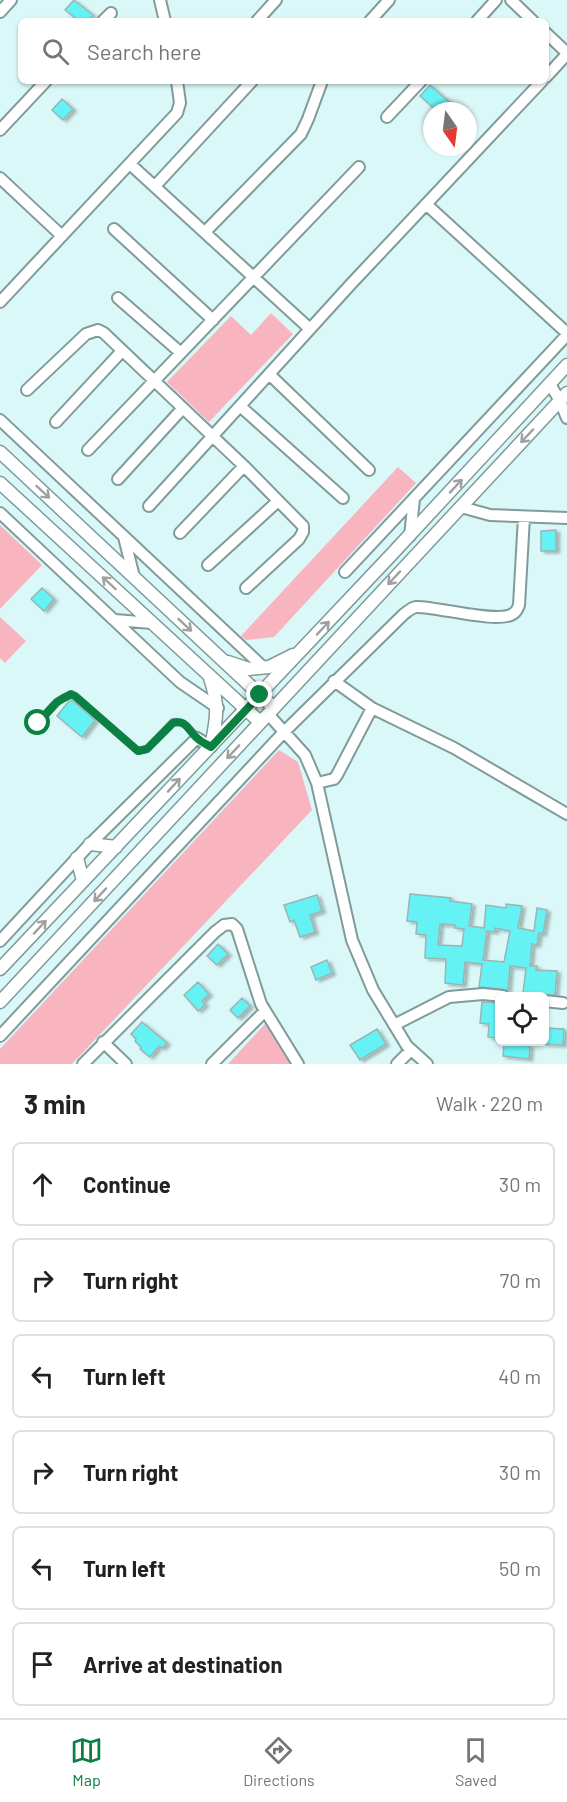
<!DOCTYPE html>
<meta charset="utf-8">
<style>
:root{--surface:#fff;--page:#f2f2f2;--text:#222;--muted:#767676;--line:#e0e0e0;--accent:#0b8043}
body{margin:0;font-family:Barlow,sans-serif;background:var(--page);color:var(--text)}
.controls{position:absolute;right:18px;bottom:18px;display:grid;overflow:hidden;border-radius:9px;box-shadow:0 2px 4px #0004}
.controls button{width:54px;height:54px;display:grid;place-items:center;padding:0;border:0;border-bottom:2px solid var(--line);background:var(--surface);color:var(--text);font:30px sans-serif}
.compass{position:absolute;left:423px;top:102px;width:54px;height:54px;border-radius:50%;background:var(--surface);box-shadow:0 2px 4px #0004;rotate:166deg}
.stop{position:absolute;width:18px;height:18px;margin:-14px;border:4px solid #0b8043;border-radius:50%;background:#fff}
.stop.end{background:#0b8043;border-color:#fff;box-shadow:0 2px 6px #0008}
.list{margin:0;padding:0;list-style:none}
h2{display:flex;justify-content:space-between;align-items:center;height:78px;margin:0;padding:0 24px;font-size:26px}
h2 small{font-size:20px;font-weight:400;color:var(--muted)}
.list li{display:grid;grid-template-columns:39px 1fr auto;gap:18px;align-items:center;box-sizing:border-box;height:84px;margin:0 12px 12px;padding:0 12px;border:2px solid var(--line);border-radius:9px}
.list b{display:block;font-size:22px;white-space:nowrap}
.list em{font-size:20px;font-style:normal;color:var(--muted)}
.icon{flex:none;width:33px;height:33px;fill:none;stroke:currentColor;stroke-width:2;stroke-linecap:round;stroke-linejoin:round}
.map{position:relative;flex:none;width:567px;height:1064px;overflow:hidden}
.search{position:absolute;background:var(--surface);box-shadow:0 2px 4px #0004;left:18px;right:18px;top:18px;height:66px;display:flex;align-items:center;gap:15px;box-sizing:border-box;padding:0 21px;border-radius:9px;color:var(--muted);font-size:22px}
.sheet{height:654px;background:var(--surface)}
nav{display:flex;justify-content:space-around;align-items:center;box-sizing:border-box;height:84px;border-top:2px solid var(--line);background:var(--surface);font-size:16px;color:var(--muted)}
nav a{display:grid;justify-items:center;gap:3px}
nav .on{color:var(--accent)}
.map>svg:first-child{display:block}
.green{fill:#f8b5c0}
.building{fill:#65f2f4;stroke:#9ab5b5;stroke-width:1.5;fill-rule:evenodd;filter:url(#shadow)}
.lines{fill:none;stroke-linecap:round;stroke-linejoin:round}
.service-casing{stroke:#819b9b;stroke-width:8}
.minor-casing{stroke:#819b9b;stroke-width:14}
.tertiary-casing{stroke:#819b9b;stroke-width:15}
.service{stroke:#fff;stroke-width:5}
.minor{stroke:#fff;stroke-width:10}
.tertiary{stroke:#fff;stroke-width:12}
.oneway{stroke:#9da1a1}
.route{stroke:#0b8043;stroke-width:8}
</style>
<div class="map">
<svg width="567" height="1064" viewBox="0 0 567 1064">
<defs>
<filter id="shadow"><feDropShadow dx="3.5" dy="2" stdDeviation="1.5" flood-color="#0004"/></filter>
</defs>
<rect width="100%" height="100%" fill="#dbf8f8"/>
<path class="green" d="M271 313 293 334 209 422 167 382 231 316 251 335Z
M398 467 416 483 274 637 246 640 241 636Z
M0 525 42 565 0 609Z
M0 617 26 641 5 663 0 658Z
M279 750 298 762 312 810 72 1064H0V1049Z
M266 1023 292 1064H228Z"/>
<path class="building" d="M74 0 93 15 88 21H79L65 10Z
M430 85 455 107 452 111H437L420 96Z
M62 99 73 109 63 120 52 110Z
M556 530V551H541V531Z
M42 588 54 599 44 611 31 599Z
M69 701H73L95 720 82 737 57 716Z
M410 894 451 898 450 901 472 904 469 926 484 928 486 905 506 908V904L522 906 518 928 534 931 537 908 547 910 543 934 539 933 537 945 532 944 530 966H537L536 970 557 971 555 995 523 993 526 968 510 966 508 990 479 987 482 964 465 962 463 985 445 983 446 959 425 958 426 935 416 934 417 922 407 921ZM440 924 455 925V928L464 929 462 946 438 945ZM495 928 510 931 504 962 483 960 487 931 495 932Z
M317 895 322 911 310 915 315 932 300 937 294 920 290 922 284 905Z
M218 944 228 954 217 965 207 956Z
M327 960 332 973 316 980 311 967Z
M198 982 209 994 202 1001 205 1005 198 1011 184 995Z
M242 998 250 1006 238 1018 230 1010Z
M482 1002 500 1003 498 1022H500V1038L488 1037 489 1024 480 1023Z
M142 1022 167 1043 162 1048 159 1046 150 1057 140 1049 141 1047 135 1041 136 1039 131 1034Z
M544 1028 564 1029 563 1045 544 1044Z
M377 1029 386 1044 360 1060 350 1045Z
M504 1044 530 1046 529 1059 503 1056Z"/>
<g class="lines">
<g class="service-casing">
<path id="service" d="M38 723C47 713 61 692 75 696L138 751 147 749 173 722C185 720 190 730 197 738"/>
</g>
<g class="minor-casing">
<path id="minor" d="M160 0 165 21
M511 0 533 21
M0 12 11 0
M103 21 111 13
M257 21 276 0
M370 21 389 0
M477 21 496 0
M546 33 567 53
M546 77 567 54
M387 117 421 81
M0 130 46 81
M130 164 310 329
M0 178 62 236
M155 186 252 81
M426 204 567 333
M114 229 213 320
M205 232 301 134 308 119 322 81
M118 298 181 353
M0 302 177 113 180 103 177 81
M269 374 369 470
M550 384 560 401 567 418
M27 390 86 334 98 330 104 333 244 466 303 526V532L299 539 246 588
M240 406 343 498
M0 420 263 667
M56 422 122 351
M88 450 359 167
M118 479 182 409
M149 506 351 284 542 81
M461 507 490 515 567 518
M0 513 180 682 218 708
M180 533 244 466
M410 536 414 499
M124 537 134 577
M208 565 277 502
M345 572 567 335
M115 620 152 623
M334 681 372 708 454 748 567 814
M268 714 305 755 317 783 352 940 373 990 407 1046 427 1064
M317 783 334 779 337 775 372 708
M0 941 90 844 197 738 211 747
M544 1001 563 1003
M394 1025 449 997 483 994 503 996
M0 1036 284 732 404 614C408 611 411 608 416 607 435 606 501 625 514 613 517 611 518 608 519 605L524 517
M103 1042 126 1064
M83 1064 215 932 224 925 232 924 237 929 261 1004 298 1064
M212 1064 265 1011
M397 1064 411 1050"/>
</g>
<g class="tertiary-casing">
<path id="tertiary" d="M0 452 274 708
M0 483 260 722
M228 662 249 669 269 667 293 655
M210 678C219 704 217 719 211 746
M90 844 116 847
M77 858 82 877 85 879
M0 969 392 554 567 365
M0 1002 567 393"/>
</g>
<use href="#service" class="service"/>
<use href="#minor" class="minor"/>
<use href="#tertiary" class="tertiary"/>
</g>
<defs><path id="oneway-shaft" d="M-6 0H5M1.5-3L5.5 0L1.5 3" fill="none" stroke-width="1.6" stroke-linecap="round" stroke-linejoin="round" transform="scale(1.5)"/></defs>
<g class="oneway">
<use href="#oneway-shaft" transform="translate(527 436) rotate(133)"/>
<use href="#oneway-shaft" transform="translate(456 486) rotate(-47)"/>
<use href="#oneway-shaft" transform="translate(43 492) rotate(43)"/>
<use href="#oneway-shaft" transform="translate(394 578) rotate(133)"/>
<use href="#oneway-shaft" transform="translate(109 583) rotate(-137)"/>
<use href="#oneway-shaft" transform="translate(185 625) rotate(43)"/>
<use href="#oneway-shaft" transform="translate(323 628) rotate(-47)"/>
<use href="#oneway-shaft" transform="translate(233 752) rotate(133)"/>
<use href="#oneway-shaft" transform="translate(174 785) rotate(-47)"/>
<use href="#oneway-shaft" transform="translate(100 895) rotate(133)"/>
<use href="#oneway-shaft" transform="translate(40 927) rotate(-47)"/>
</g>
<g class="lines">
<path class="route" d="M38 723 57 702 71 694 75 696 138 751 147 749 173 723C187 719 188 731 197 738 201 742 206 744 211 747L260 695"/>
</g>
</svg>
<div class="controls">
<button><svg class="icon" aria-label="locate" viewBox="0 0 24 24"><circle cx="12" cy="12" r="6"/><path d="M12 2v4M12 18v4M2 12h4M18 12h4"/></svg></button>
</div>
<svg class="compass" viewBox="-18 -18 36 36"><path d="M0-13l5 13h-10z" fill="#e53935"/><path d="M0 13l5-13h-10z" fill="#767676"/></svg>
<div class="stop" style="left:38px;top:723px"></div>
<div class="stop end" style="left:260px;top:695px"></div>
<div class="search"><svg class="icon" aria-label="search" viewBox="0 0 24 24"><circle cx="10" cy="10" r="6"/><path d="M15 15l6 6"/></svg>Search here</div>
</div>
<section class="sheet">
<h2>3 min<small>Walk · 220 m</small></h2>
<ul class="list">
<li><svg class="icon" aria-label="ahead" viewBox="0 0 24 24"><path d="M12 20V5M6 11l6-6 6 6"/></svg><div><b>Continue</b></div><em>30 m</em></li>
<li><svg class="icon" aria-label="right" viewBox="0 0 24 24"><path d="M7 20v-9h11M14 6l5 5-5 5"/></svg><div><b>Turn right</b></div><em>70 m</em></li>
<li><svg class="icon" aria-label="left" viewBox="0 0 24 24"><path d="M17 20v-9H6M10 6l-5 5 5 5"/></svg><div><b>Turn left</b></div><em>40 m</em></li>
<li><svg class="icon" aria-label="right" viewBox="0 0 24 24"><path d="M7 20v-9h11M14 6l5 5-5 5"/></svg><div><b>Turn right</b></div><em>30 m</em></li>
<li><svg class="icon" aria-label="left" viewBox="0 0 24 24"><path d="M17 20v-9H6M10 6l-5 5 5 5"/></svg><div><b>Turn left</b></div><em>50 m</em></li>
<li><svg class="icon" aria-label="arrive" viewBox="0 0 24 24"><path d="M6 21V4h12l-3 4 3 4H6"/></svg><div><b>Arrive at destination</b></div></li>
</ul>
</section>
<nav>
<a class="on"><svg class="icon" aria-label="map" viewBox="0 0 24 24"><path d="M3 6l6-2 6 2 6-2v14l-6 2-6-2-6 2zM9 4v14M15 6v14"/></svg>Map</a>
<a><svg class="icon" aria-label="directions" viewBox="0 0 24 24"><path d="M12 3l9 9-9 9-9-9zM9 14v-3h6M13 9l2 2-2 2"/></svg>Directions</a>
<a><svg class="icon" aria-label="saved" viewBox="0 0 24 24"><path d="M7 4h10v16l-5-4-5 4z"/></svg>Saved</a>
</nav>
